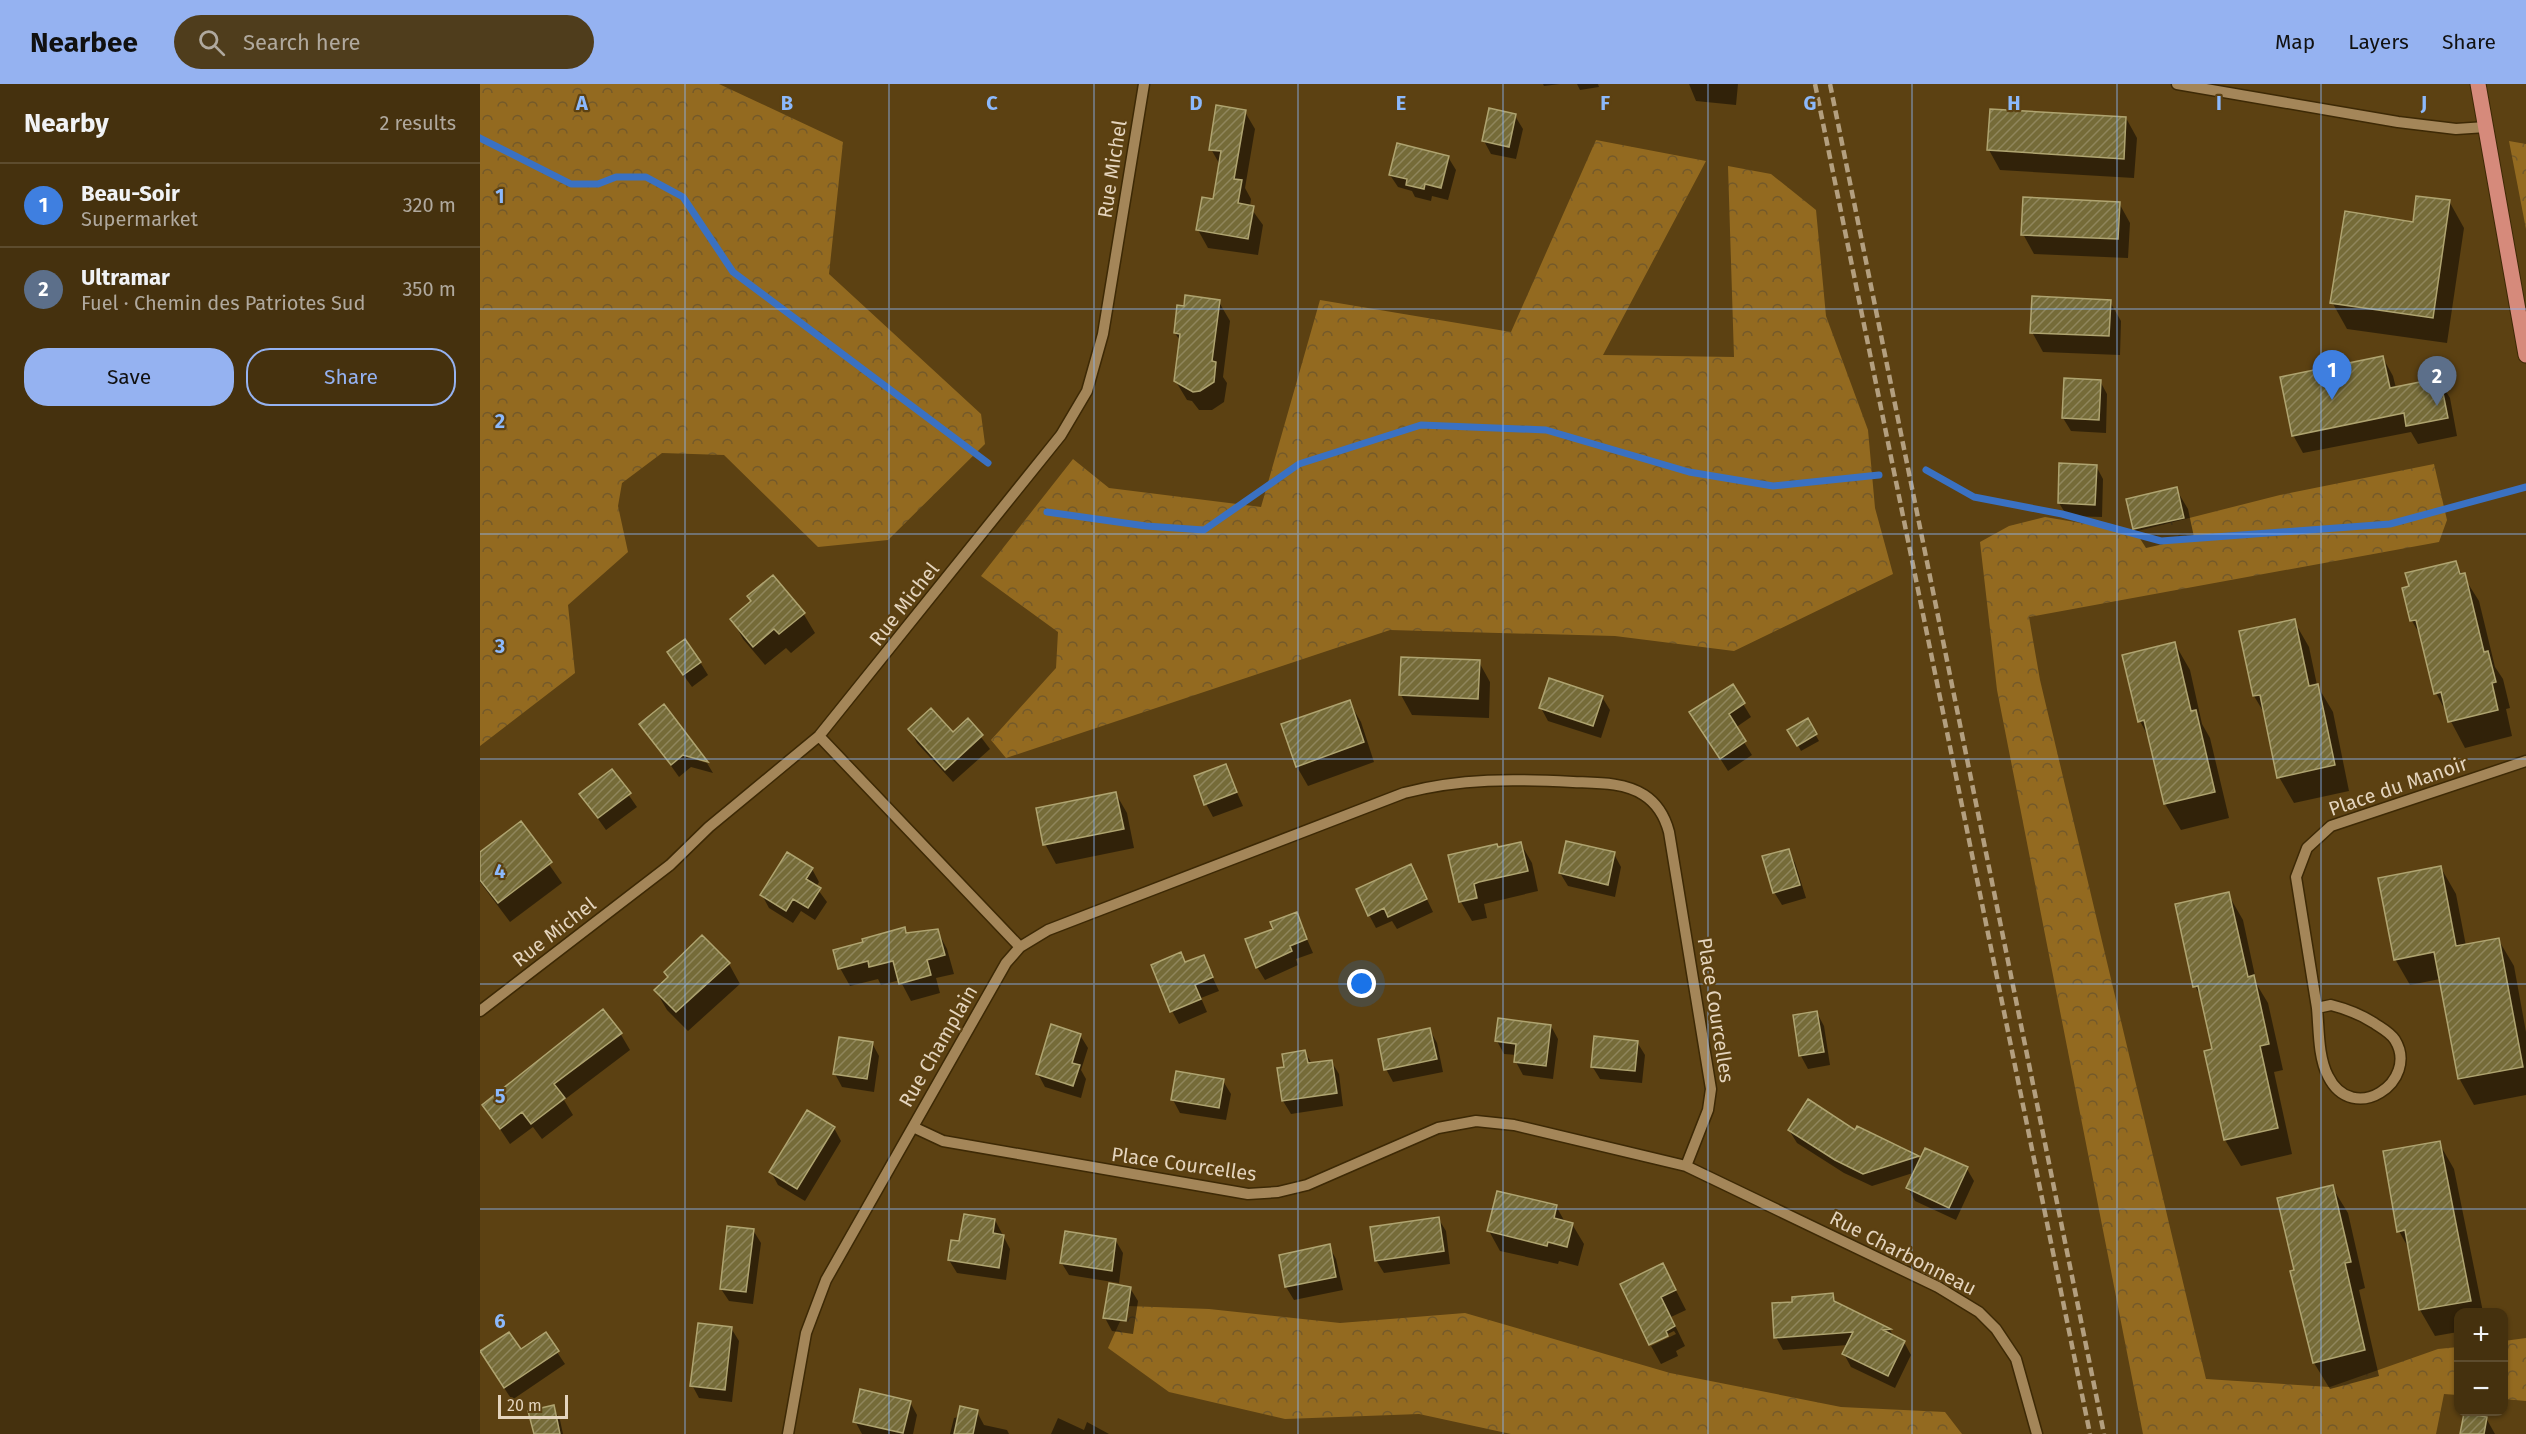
<!DOCTYPE html>
<meta charset="utf-8">
<style>
:root{--surface:#45310e;--page:#4f3d1c;--text:#f1f3f6;--muted:#b0a99e;--line:#5d4c2e;--accent:#95b2f1}
body{margin:0;font-family:"Fira Sans",sans-serif;background:var(--page);color:var(--text)}
.controls{position:absolute;right:18px;bottom:18px;display:grid;overflow:hidden;border-radius:12px;box-shadow:0 2px 4px #0004}
.controls button{width:54px;height:54px;display:grid;place-items:center;padding:0;border:0;border-bottom:2px solid var(--line);background:var(--surface);color:var(--text);font:30px sans-serif}
.scale{position:absolute;left:18px;bottom:15px;width:70px;box-sizing:border-box;padding-left:6px;border:3px solid #e4d4bd;border-top:0;font-size:16px;line-height:21px;white-space:nowrap;color:#e4d4bd;-webkit-text-stroke:4px #5c4112;paint-order:stroke}
.you{position:absolute;left:882px;top:900px;width:21px;height:21px;margin:-15px;border:4px solid #fff;border-radius:50%;background:#1a73e8;box-shadow:0 0 0 9px #1a73e833}
.badge{display:grid;place-items:center;width:39px;height:39px;border-radius:50%;background:var(--accent);color:#fff;font-size:20px;font-weight:700}
.pin{position:absolute;translate:-50% -50px;filter:drop-shadow(0 2px 3px #0008)}
.pin::after{content:'';position:absolute;top:32px;width:21px;height:18px;background:inherit;clip-path:polygon(0 0,100% 0,50% 100%)}
.list{margin:0;padding:0;list-style:none}
h2{display:flex;justify-content:space-between;align-items:center;height:78px;margin:0;padding:0 24px;font-size:26px}
h2 small{font-size:20px;font-weight:400;color:var(--muted)}
.list li{display:grid;grid-template-columns:39px 1fr auto;gap:18px;align-items:center;box-sizing:border-box;height:84px;padding:0 24px;border-top:2px solid var(--line)}
.list b{display:block;font-size:22px;white-space:nowrap}
.list p{margin:0;font-size:20px;white-space:nowrap;color:var(--muted)}
.list em{font-size:20px;font-style:normal;color:var(--muted)}
.actions{display:flex;gap:12px;padding:18px 24px}
.actions a{flex:1;padding:14px 0;border:2px solid var(--accent);border-radius:24px;text-align:center;font-size:21px;color:var(--accent)}
.actions .main{background:var(--accent);color:#111}
.icon{flex:none;width:33px;height:33px;fill:none;stroke:currentColor;stroke-width:2;stroke-linecap:round;stroke-linejoin:round}
.map{position:relative;flex:none;width:2046px;height:1350px;overflow:hidden}
header{display:flex;align-items:center;gap:36px;box-sizing:border-box;height:84px;padding:0 30px;background:var(--accent);color:#111}
header strong{font-size:28px}
nav{display:flex;gap:33px;margin-inline-start:auto;font-size:21px}
.search{width:420px;height:54px;background:var(--page);display:flex;align-items:center;gap:15px;box-sizing:border-box;padding:0 21px;border-radius:33px;color:var(--muted);font-size:22px}
main{display:flex}
aside{flex:1;background:var(--surface)}
.map>svg:first-child{display:block}
.forest{fill:url(#forest-crowns)}
.shadow{fill:#0007}
.lines{fill:none;stroke-linecap:round;stroke-linejoin:round}
.stream{stroke:#3a71c2;stroke-width:7}
.building{fill:url(#building-hatch);stroke:#afa470;stroke-width:1.5}
.minor-casing{stroke:#3d2905;stroke-width:13}
.major-casing{stroke:#3d2905;stroke-width:17}
.minor{stroke:#a48659;stroke-width:10}
.major{stroke:#d68a7b;stroke-width:15}
.rail{stroke:#b39f7f;stroke-width:4.5;stroke-dasharray:9 4.5;stroke-linecap:butt}
.grid{fill:none;stroke:#8cb9fc;stroke-width:1.5;stroke-opacity:0.55}
.labels{text-anchor:middle;dominant-baseline:central;stroke-width:4.5;stroke-linejoin:round;paint-order:stroke}
.street-label{font-size:20px;fill:#e4d4bd;stroke:#5c4112}
.grid-label{font-size:20px;text-anchor:middle;font-weight:bold;fill:#8cb9fc;stroke:#5c4112;stroke-width:4.5;stroke-linejoin:round;paint-order:stroke}
</style>
<header>
<strong>Nearbee</strong>
<div class="search"><svg class="icon" aria-label="search" viewBox="0 0 24 24"><circle cx="10" cy="10" r="6"/><path d="M15 15l6 6"/></svg>Search here</div>
<nav><a>Map</a><a>Layers</a><a>Share</a></nav>
</header>
<main>
<aside>
<h2>Nearby<small>2 results</small></h2>
<ul class="list">
<li><span class="badge" style="background:#3f7fe0">1</span><div><b>Beau-Soir</b><p>Supermarket</p></div><em>320 m</em></li>
<li><span class="badge" style="background:#5c6f8a">2</span><div><b>Ultramar</b><p>Fuel · Chemin des Patriotes Sud</p></div><em>350 m</em></li>
</ul>
<div class="actions"><a class="main">Save</a><a>Share</a></div>
</aside>
<div class="map">
<svg width="2046" height="1350" viewBox="0 0 2046 1350">
<defs>
<pattern id="forest-crowns" width="20" height="18" patternUnits="userSpaceOnUse" patternTransform="scale(1.5)"><rect width="20" height="18" fill="#936a20"/><path d="M2 6a3 3 0 1 1 6 0M12 15a3 3 0 1 1 6 0" fill="none" stroke="#73592a"/></pattern>
<pattern id="building-hatch" width="6" height="6" patternUnits="userSpaceOnUse" patternTransform="scale(1.5)"><rect width="6" height="6" fill="#756b38"/><path d="M-1 1l2-2M0 6l6-6M5 7l2-2" fill="none" stroke="#8f865c"/></pattern>
</defs>
<rect width="100%" height="100%" fill="#5c4112"/>
<path class="forest" d="M0 0H239L363 58 349 190 501 330 505 360 408 456 338 463 244 371 182 369 142 399 138 422 148 468 88 521 95 589 0 662Z
M1116 56 1226 77 1123 271 1254 273 1248 82 1291 90 1336 126 1346 232 1388 346 1395 424 1413 490 1254 567 1135 552 910 546 526 674 511 656 576 584 578 548 501 492 593 375 629 404 781 423 840 216 1031 248Z
M2029 57 2046 60V145Z
M1954 380 1967 436 1959 458 1549 533 1560 596 1726 1295 1850 1303 1958 1265 1978 1263V1311L1964 1310 1956 1350H1663L1517 606 1500 458 1529 442 1565 433 1654 448 1800 411Z
M647 1222 729 1225 860 1239 985 1229 1190 1289 1361 1323 1465 1328 1482 1350H1031L939 1330 805 1335 689 1308 628 1264Z
M2046 1254V1317L2024 1315V1257Z"/>
<path class="shadow" d="M1063 0H1080L1064 2Z
M1097 0H1118L1119 3 1100 6Z
M1209 0H1258L1256 21 1216 17Z
M765 28 775 45 765 104 771 115 770 123 783 141 778 171 728 164 718 146 734 117 740 81 731 65Z
M1035 32 1043 45 1036 75 1011 70 1004 57Z
M1646 34 1657 54 1654 94 1520 86 1509 66Z
M968 73 976 86 968 116 952 112 951 117 935 113 932 107 918 103 910 91Z
M1969 117 1984 144 1967 259 1867 245 1852 218 1935 140Z
M1639 119 1650 139 1648 174 1554 170 1543 150Z
M739 218 750 237 743 293 747 299 744 318 732 326H719L712 317 707 316 695 296 701 258 695 249Z
M1630 218 1641 237 1640 271 1563 268 1552 248Z
M1903 274 1913 292 1916 304 1959 296 1970 314 1977 352 1938 360 1931 348 1823 369 1813 351Z
M1620 297 1627 310 1626 349 1591 347 1583 334Z
M1616 382 1623 395 1622 433 1587 432 1579 419Z
M1696 405 1708 425 1714 453 1666 464 1654 445 1648 416Z
M1975 479 1999 517 2015 583 2023 595 2030 624 2026 625 2032 652 1985 664 1956 609 1943 556 1932 537 1930 503Z
M323 529 335 549 311 569 306 564 285 581 263 555 252 535Z
M1814 537 1829 563 1837 601 1853 628 1869 707 1814 719 1799 693 1786 632 1774 612Z
M1695 560 1710 586 1722 640 1730 654 1749 734 1701 746 1685 720 1670 656 1660 637Z
M220 578 228 591 212 603 196 581Z
M999 578 1010 598 1009 634 932 631 921 611Z
M1252 602 1271 633 1255 644 1272 671 1248 687 1219 641Z
M1122 613 1130 626 1121 654 1068 637 1061 624Z
M869 618 881 638 894 678 828 702 817 683 803 641Z
M488 636 510 665 473 698 437 659 430 646 472 650Z
M1327 636 1339 657 1321 667 1310 646Z
M161 640 196 670 227 679 233 689 211 683 199 693Z
M745 682 763 722 733 733 726 720Z
M132 687 157 723 126 746 101 711Z
M636 710 647 729 654 764 576 780 565 760Z
M40 739 82 799 30 838 0 798V770Z
M1041 760 1052 779 1058 807 1004 820 1007 834 992 837 981 818 970 772Z
M1308 766 1315 779 1326 814 1302 821 1294 808Z
M1134 770 1141 783 1135 813 1088 802 1080 789Z
M931 782 953 828 917 845 912 837 896 844 889 831Z
M1961 784 1976 810 1986 862 2018 855 2034 882 2046 948V1011L1994 1021 1979 994 1960 895 1930 901 1915 875Z
M332 785 339 798 336 803 347 818 335 836 321 827 313 839 289 824 282 811Z
M1748 810 1763 836 1777 901 1788 919 1803 986 1794 988 1812 1070 1761 1082 1745 1056 1726 968 1734 966 1723 917 1715 902Z
M816 830 833 869 816 875 818 881 785 896 777 883 795 846Z
M424 845 427 850 457 846 467 865 474 890 456 894 460 909 431 917 420 896 401 901 398 895 370 902 360 884Z
M701 870 706 880 723 873 739 907 721 914 727 928 699 940 692 927Z
M249 880 260 900 208 947 187 926 176 907Z
M1337 929 1344 942 1350 981 1328 985 1321 972 1314 933Z
M1071 942 1078 955 1073 995 1043 991 1036 978 1037 971 1024 970 1017 957Z
M950 946 957 959 963 988 913 998 906 985Z
M140 949 150 966 84 1016 93 1031 62 1055 53 1043 30 1060 4 1021Z
M600 951 608 964 601 986 606 995 601 1014 565 1003 558 990Z
M1157 958 1165 971 1162 999 1120 995 1112 982Z
M392 959 399 972 394 1008 362 1003 355 990Z
M825 968 832 980 851 977 859 990 863 1022 811 1030 803 1017 799 985 805 984Z
M743 997 751 1010 746 1036 700 1029 693 1016Z
M354 1044 361 1057 325 1117 298 1101 291 1088Z
M1377 1044 1438 1073 1441 1077 1487 1085 1494 1097 1476 1136 1435 1117 1428 1104 1436 1088 1392 1102 1364 1089 1317 1059 1309 1046 1376 1048Z
M1959 1059 1974 1085 2003 1228H1978V1248L1955 1252 1940 1226 1929 1165 1919 1147Z
M1852 1103 1868 1129 1885 1204 1879 1206 1899 1292 1850 1305 1834 1279 1812 1188 1816 1187Z
M1076 1122 1085 1138 1092 1140 1104 1160 1098 1182 1079 1177 1078 1180 1020 1167 1009 1147Z
M958 1134 966 1147 970 1180 904 1189 896 1176Z
M515 1136 530 1165 526 1196 477 1189 469 1176 481 1159Z
M273 1146 281 1159 273 1220 249 1217 241 1205Z
M636 1157 643 1169 639 1199 589 1191 581 1178Z
M849 1162 856 1175 863 1206 814 1216 806 1203 800 1172Z
M1183 1181 1206 1226 1191 1233 1205 1262 1196 1267 1198 1272 1181 1280 1171 1262 1196 1250 1194 1247 1169 1259Z
M650 1204 658 1217 653 1250 632 1247 625 1234Z
M1352 1211 1358 1221 1410 1246 1414 1253 1424 1258 1431 1271 1415 1304 1371 1283 1364 1270 1368 1261 1303 1266 1296 1253Z
M251 1244 259 1257 252 1318 219 1314 212 1301Z
M1 1268H77L85 1280 32 1316Z
M430 1318 437 1331 433 1350H382L375 1337Z
M73 1323 80 1336 83 1350H55Z
M497 1328 504 1341 527 1346 529 1350H470L474 1334Z
M578 1334 604 1346 607 1338 629 1350H571Z
M2006 1334 2015 1350H1982Z"/>
<g class="lines">
<path class="stream" d="M0 54 91 100H118L136 93H166L203 113 253 188 508 379
M1446 386 1494 413 1582 430 1681 457 1910 440 2046 403
M567 428 666 442 724 446 819 380 941 341 1066 346 1209 388 1293 402 1399 391"/>
</g>
<path class="building" d="M736 21 766 26 754 95 762 96 758 119 774 122 768 155 716 146 722 113 733 115 741 67 729 66Z
M1009 24 1036 30 1029 63 1002 57Z
M1510 25 1646 33 1644 75 1507 66Z
M917 59 969 72 961 104 945 100 944 105 926 101 927 95 909 91Z
M1936 112 1970 116 1953 234 1850 219 1865 127 1933 138Z
M1543 113 1640 118 1638 155 1541 151Z
M705 211 740 216 732 277 736 278 734 298 720 307 713 308 694 297 700 250 694 249 697 221 704 222Z
M1552 212 1631 216 1629 252 1550 249Z
M1903 272 1910 304 1960 294 1968 334 1926 342 1924 329 1812 352 1800 293Z
M1584 294 1621 296 1619 336 1582 334Z
M1579 379 1617 381 1615 421 1578 419Z
M1697 403 1704 434 1653 445 1646 415Z
M1976 477 1980 490 1985 489 2004 568 2008 567 2016 598 2012 599 2018 626 1968 638 1961 608 1954 610 1936 536 1930 537 1922 504 1929 502 1925 489Z
M293 491 325 529 299 550 294 545 273 563 250 535 271 517 267 512Z
M1815 535 1829 602 1838 600 1855 681 1797 694 1780 611 1773 612 1759 547Z
M205 555 221 578 203 591 187 568Z
M1695 558 1711 627 1716 626 1735 708 1684 720 1664 636 1658 638 1642 571Z
M921 573 1000 576 998 615 919 611Z
M1069 594 1123 612 1113 642 1059 624Z
M1253 600 1265 619 1249 630 1266 657 1240 675 1209 628Z
M870 616 884 658 816 683 801 640Z
M184 620 228 678 203 671 191 681 159 640Z
M451 624 473 648 488 634 503 651 465 686 428 645Z
M1328 634 1337 650 1317 662 1307 646Z
M746 680 757 708 724 721 714 692Z
M132 685 151 709 118 734 99 710Z
M636 708 644 745 563 761 556 724Z
M41 737 72 778 18 819 0 796V768Z
M1086 757 1135 768 1128 801 1079 789Z
M1041 758 1048 787 999 798 994 800 997 814 979 818 968 771 1017 760 1018 763Z
M1309 765 1320 801 1293 809 1282 772Z
M307 768 333 784 326 795 341 804 328 824 313 815 306 827 280 811Z
M931 780 947 815 908 833 904 824 888 832 876 805Z
M1961 782 1976 862 2019 854 2043 983 1978 995 1954 868 1914 876 1898 794Z
M1749 808 1768 893 1774 891 1789 960 1780 962 1798 1044 1744 1056 1724 967 1732 965 1718 902 1713 903 1695 820Z
M817 828 827 855 810 862 812 867 776 884 765 855 793 845 790 838Z
M425 843 426 849 458 845 465 871 447 876 451 891 419 900 413 877 389 883 388 877 358 885 353 866 383 858 382 855Z
M222 851 250 879 196 928 174 906 188 893 184 888Z
M701 868 705 878 724 871 733 893 715 901 721 915 690 928 671 881Z
M123 925 142 949 74 1000 85 1014 51 1040 42 1028 20 1045 2 1021Z
M1337 927 1344 968 1319 972 1313 931Z
M1018 934 1071 941 1066 982 1034 978 1036 960 1015 957Z
M571 940 601 950 592 979 600 981 593 1002 556 990Z
M950 944 957 975 904 986 898 955Z
M1114 952 1158 957 1155 987 1111 983Z
M359 953 393 958 387 995 353 990Z
M825 966 828 979 852 976 857 1009 802 1017 797 984 804 983 802 970Z
M696 987 744 995 739 1024 691 1016Z
M1328 1015 1375 1046 1377 1042 1439 1072 1383 1090 1355 1076 1308 1046Z
M327 1026 355 1043 317 1105 289 1088Z
M1960 1057 1991 1217 1939 1226 1925 1146 1917 1148 1903 1067Z
M1445 1064 1488 1083 1469 1124 1426 1104Z
M1853 1101 1871 1178 1865 1179 1885 1266 1833 1279 1810 1187 1814 1186 1797 1114Z
M1017 1107 1077 1121 1074 1134 1093 1139 1087 1163 1068 1158 1067 1162 1007 1147Z
M484 1130 515 1135 513 1149 524 1151 519 1184 468 1176 471 1156 479 1157Z
M959 1133 964 1167 895 1177 890 1143Z
M247 1142 274 1145 266 1208 240 1205Z
M585 1147 636 1155 632 1187 580 1179Z
M850 1160 856 1193 805 1203 799 1171Z
M1183 1179 1196 1206 1181 1213 1195 1242 1186 1247 1188 1252 1169 1261 1140 1200Z
M629 1199 651 1203 646 1237 623 1234Z
M1353 1209 1354 1217 1411 1245 1403 1246 1425 1257 1408 1292 1362 1270 1373 1248 1294 1254 1292 1219 1312 1218V1213Z
M218 1239 252 1243 245 1306 210 1302Z
M29 1248 41 1265 66 1248 79 1267 24 1304 0 1267Z
M380 1305 431 1317 423 1349 373 1338Z
M74 1321 80 1350H54L48 1327Z
M480 1322 498 1326 493 1350H474Z
M1984 1329 2007 1333 2004 1350H1980Z"/>
<g class="lines">
<g class="minor-casing">
<path id="minor" d="M1697 0 1918 38 1976 45 2006 43
M339 652 540 863
M1851 921C1867 925 1880 930 1894 939 1901 944 1910 948 1915 956 1940 997 1873 1043 1848 992 1838 973 1839 945 1837 924Z
M1837 924 1816 793 1827 764 1851 742 2046 677
M0 927 190 781 229 743 339 652 581 351 607 307 623 250 664 0
M433 1043 463 1057 768 1110 798 1108 827 1101 958 1044 996 1037 1034 1041 1206 1082 1458 1203 1499 1228 1516 1245 1536 1275 1557 1350
M308 1350 326 1249 346 1196 526 879 540 863 568 846 924 709C981 694 1034 695 1093 698 1116 699 1144 698 1164 711 1178 720 1185 733 1189 748L1231 1005 1228 1026 1206 1082"/>
</g>
<g class="major-casing">
<path id="major" d="M1998 0 2046 271"/>
</g>
<use href="#minor" class="minor"/>
<use href="#major" class="major"/>
<path class="rail" d="M1335 0 1610 1350
M1350 0 1624 1350"/>
</g>
<path class="grid" d="M205 0V1350M409 0V1350M614 0V1350M818 0V1350M1023 0V1350M1228 0V1350M1432 0V1350M1637 0V1350M1841 0V1350M0 225H2046M0 450H2046M0 675H2046M0 900H2046M0 1125H2046"/>
<g class="labels">
<g class="street-label">
<text transform="translate(632 85) rotate(-81)">Rue Michel</text>
<text transform="translate(424 520) rotate(-52)">Rue Michel</text>
<text transform="translate(1918 702) rotate(-19)">Place du Manoir</text>
<text transform="translate(74 848) rotate(-38)">Rue Michel</text>
<text transform="translate(1236 926) rotate(81)">Place Courcelles</text>
<text transform="translate(458 962) rotate(-60)">Rue Champlain</text>
<text transform="translate(704 1080) rotate(8)">Place Courcelles</text>
<text transform="translate(1423 1169) rotate(27)">Rue Charbonneau</text>
</g>
</g>
<g class="grid-label">
<text x="102" y="26">A</text>
<text x="307" y="26">B</text>
<text x="512" y="26">C</text>
<text x="716" y="26">D</text>
<text x="921" y="26">E</text>
<text x="1125" y="26">F</text>
<text x="1330" y="26">G</text>
<text x="1534" y="26">H</text>
<text x="1739" y="26">I</text>
<text x="1944" y="26">J</text>
<text x="20" y="119">1</text>
<text x="20" y="344">2</text>
<text x="20" y="569">3</text>
<text x="20" y="794">4</text>
<text x="20" y="1019">5</text>
<text x="20" y="1244">6</text>
</g>
</svg>
<div class="controls">
<button>+</button>
<button>−</button>
</div>
<div class="scale">20 m</div>
<div class="you"></div>
<div class="pin badge" style="left:1852px;top:316px;background:#3f7fe0">1</div>
<div class="pin badge" style="left:1957px;top:322px;background:#5c6f8a">2</div>
</div>
</main>
